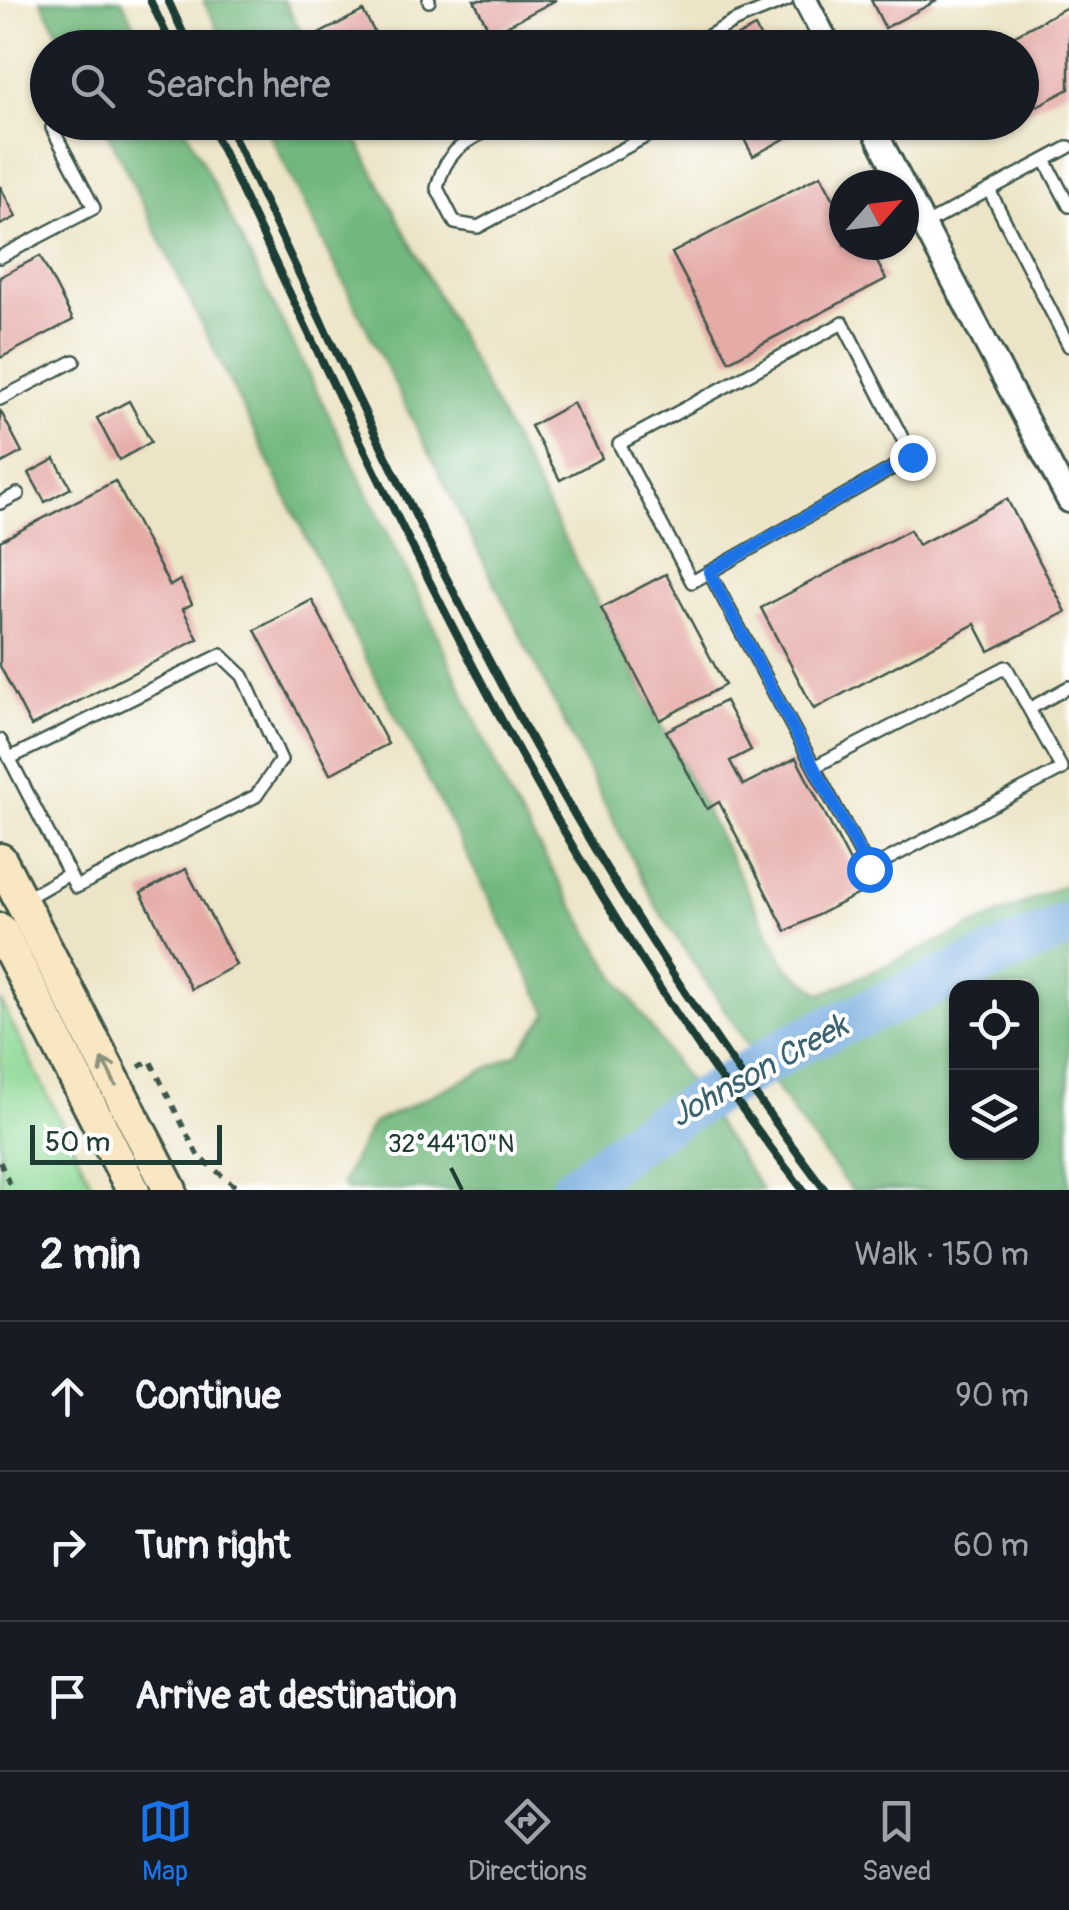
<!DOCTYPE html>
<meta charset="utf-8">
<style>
:root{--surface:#171b24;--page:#20242c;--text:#f1f3f6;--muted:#9ea1a6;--line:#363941;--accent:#1a73e8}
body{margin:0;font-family:Pangolin,sans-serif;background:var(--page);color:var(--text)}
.controls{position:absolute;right:30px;bottom:30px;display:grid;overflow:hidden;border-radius:20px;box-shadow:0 2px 8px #0004}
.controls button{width:90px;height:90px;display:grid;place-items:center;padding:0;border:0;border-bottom:2px solid var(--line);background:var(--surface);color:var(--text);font:50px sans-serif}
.compass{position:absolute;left:829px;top:170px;width:90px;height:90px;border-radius:50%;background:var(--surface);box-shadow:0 2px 8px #0004;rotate:62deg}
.scale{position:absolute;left:30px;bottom:25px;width:192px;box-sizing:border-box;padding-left:10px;border:5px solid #1f3d34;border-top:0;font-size:28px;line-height:35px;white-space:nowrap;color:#1f3d34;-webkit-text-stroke:8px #fff;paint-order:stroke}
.stop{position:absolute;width:30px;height:30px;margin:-22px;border:8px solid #1a73e8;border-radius:50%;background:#fff}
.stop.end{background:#1a73e8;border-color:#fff;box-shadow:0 2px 10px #0008}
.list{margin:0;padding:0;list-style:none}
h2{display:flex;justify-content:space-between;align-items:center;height:130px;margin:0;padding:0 40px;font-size:42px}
h2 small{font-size:32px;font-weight:400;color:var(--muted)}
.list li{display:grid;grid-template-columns:65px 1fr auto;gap:30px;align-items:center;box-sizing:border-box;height:150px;padding:0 40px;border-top:2px solid var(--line)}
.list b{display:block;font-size:38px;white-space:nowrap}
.list em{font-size:32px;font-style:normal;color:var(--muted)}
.icon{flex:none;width:55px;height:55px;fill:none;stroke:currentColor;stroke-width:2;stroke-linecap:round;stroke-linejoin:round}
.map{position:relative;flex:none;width:1069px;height:1190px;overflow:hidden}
.search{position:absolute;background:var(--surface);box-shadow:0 2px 8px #0004;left:30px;right:30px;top:30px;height:110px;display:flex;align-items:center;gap:25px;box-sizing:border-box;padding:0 35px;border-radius:55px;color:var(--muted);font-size:38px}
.sheet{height:580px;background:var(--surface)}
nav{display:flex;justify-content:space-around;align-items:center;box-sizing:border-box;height:140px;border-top:2px solid var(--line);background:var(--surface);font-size:28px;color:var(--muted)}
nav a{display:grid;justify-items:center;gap:5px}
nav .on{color:var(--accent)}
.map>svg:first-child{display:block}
.green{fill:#8dd895;stroke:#568a64;stroke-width:2.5}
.forest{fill:#72b87e;stroke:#487a59;stroke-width:2.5;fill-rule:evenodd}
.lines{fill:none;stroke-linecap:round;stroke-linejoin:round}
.river{stroke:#6ea7dd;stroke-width:45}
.building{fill:#e5aba7}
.service-casing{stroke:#3e564a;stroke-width:16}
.minor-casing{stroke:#3e564a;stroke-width:28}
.secondary-casing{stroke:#3e564a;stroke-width:38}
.path{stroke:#3e564a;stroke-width:5;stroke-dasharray:8 8;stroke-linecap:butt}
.service{stroke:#fff;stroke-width:11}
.minor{stroke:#fff;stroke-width:22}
.secondary{stroke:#f9e7c3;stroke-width:32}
.rail{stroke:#1f3d34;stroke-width:8}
.oneway{stroke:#8c927c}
.route{stroke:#1a73e8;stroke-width:12}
.ticks{fill:none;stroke:#1f3d34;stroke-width:4}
.labels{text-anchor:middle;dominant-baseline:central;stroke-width:8;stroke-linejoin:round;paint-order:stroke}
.water-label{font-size:32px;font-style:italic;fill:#3b626f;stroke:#fff}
.ticks-label{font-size:25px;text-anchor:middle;fill:#1f3d34;stroke:#fff;stroke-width:8;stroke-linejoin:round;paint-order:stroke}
</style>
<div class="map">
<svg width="1069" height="1190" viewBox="0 0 1069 1190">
<rect width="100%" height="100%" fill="#fff"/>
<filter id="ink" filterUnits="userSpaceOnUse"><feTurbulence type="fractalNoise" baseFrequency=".01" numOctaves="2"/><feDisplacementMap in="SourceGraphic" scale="20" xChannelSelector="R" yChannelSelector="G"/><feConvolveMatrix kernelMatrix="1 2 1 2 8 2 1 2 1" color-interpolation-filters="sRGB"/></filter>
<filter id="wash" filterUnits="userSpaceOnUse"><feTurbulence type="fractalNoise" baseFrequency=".0048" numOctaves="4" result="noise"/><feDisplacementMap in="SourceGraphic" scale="40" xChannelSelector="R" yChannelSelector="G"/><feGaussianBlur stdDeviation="2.25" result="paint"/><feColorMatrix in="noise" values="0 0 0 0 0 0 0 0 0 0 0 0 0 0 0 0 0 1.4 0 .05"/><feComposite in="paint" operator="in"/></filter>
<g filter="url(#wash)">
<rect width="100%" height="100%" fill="#ece4c6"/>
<path class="green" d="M0 1000 95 1190H0Z"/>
<path class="forest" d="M41 0H122L145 47H66Z
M203 0H284L309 47H227Z
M103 123H183L430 618 510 798 610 968 762 1190H346L341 1184 372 1124 517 1054 548 1013 356 639Z
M264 123H348L787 967 822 994 1069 883V1190H851L796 1117 657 908ZM956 988H1032V1152H956Z"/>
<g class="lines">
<path class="river" d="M571 1190 642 1136 799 1042 1069 925"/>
</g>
<g id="blocks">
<path class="building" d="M474 0H556L491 34Z
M871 0H938L885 28Z
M1069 6V89L1022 114V48H991Z
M363 11 383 48H321L315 36Z
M755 27 765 46 715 48Z
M735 122H804L806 127 753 156Z
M821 175 844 219V245H868L886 279 729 361 672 253Z
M0 186 16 217 0 225Z
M40 256 73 320 0 358V277Z
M129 401 151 442 119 460 97 418Z
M573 403 602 458 560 480 531 426Z
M0 410 22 452 0 464Z
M55 459 71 488 45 502 29 473Z
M115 481 170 586 180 580 192 604 183 609 198 639 31 726 0 666V541Z
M1007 499 1066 612 989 651 975 624 814 709 761 608 910 530 918 545Z
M666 574 725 685 660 720 601 608Z
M312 600 388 744 330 774 255 630Z
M725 701 751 750 730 761 743 785 796 758 865 891 786 931 719 802 707 809 666 731Z
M186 869 236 965 191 989 141 893Z"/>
</g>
</g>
<g filter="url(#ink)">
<use href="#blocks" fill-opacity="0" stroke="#3e564a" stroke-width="2.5"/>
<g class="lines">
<g class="service-casing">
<path id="service" d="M429 0V1
M687 48 735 21 787 0
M503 122C468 141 447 146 437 188L455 223 478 227 673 122
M1045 160 1069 206
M989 190 1069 346
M924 225 1069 147
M0 257 94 208 52 128
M843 323 912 457 692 582 619 444Z
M0 399 74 361
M0 503 18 494
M709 572 869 869 1062 769 1029 709 1069 687
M0 740 76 887 256 796 281 760 243 676 221 655 10 758
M814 767 1006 667 1029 709
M25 899 69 874"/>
</g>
<g class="minor-casing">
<path id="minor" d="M805 0 830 48
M870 122 903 185
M904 187 1069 501"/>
</g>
<g class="secondary-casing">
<path id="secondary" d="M0 860 170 1190
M0 930 133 1190"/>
</g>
<path class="path" d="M139 1067 150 1060 198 1156 240 1190
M0 1162 12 1190"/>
<use href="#service" class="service"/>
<use href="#minor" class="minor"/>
<use href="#secondary" class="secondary"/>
<path class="rail" d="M150 0 173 48
M168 0 190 48
M209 122C383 489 551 868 803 1190
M227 122C319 316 409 511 510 700 602 871 708 1035 825 1190"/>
</g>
<defs><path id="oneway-shaft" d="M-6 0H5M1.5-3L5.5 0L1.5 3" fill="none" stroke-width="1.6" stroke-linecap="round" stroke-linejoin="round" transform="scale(2.5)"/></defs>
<use class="oneway" href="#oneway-shaft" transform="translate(109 1072) rotate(-117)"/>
</g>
<g class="lines" filter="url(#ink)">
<path class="route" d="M869 869 709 572 912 457"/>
</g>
<path class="ticks" d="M451 1168 462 1190"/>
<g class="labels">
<g class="water-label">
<text transform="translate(759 1071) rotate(-29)">Johnson Creek</text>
</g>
</g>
<g class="ticks-label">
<text x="451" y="1152">32°44'10"N</text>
</g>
</svg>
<div class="controls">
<button><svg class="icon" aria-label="locate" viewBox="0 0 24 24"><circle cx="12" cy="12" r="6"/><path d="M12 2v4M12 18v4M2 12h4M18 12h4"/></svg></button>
<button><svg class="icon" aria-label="layers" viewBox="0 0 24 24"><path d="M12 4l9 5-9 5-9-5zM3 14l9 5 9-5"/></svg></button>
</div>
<svg class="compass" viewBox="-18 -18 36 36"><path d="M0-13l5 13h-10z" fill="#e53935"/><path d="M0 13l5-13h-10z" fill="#9ea1a6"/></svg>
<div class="scale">50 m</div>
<div class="stop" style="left:869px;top:869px"></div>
<div class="stop end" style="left:912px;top:457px"></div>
<div class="search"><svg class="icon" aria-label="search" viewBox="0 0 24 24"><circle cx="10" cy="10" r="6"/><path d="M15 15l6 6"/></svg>Search here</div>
</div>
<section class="sheet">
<h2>2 min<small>Walk · 150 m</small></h2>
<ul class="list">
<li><svg class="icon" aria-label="ahead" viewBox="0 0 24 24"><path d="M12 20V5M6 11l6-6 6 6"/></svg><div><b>Continue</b></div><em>90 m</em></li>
<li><svg class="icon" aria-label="right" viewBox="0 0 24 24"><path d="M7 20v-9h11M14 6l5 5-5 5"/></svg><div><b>Turn right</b></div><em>60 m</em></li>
<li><svg class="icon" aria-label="arrive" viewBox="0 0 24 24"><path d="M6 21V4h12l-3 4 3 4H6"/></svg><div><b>Arrive at destination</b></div></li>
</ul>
</section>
<nav>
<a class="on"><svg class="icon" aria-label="map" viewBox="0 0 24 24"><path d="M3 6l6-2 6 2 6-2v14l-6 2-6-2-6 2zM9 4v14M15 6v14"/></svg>Map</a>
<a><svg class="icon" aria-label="directions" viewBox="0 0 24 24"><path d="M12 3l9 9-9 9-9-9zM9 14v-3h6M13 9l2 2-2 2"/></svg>Directions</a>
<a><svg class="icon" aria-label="saved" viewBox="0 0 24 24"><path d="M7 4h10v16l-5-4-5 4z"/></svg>Saved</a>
</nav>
